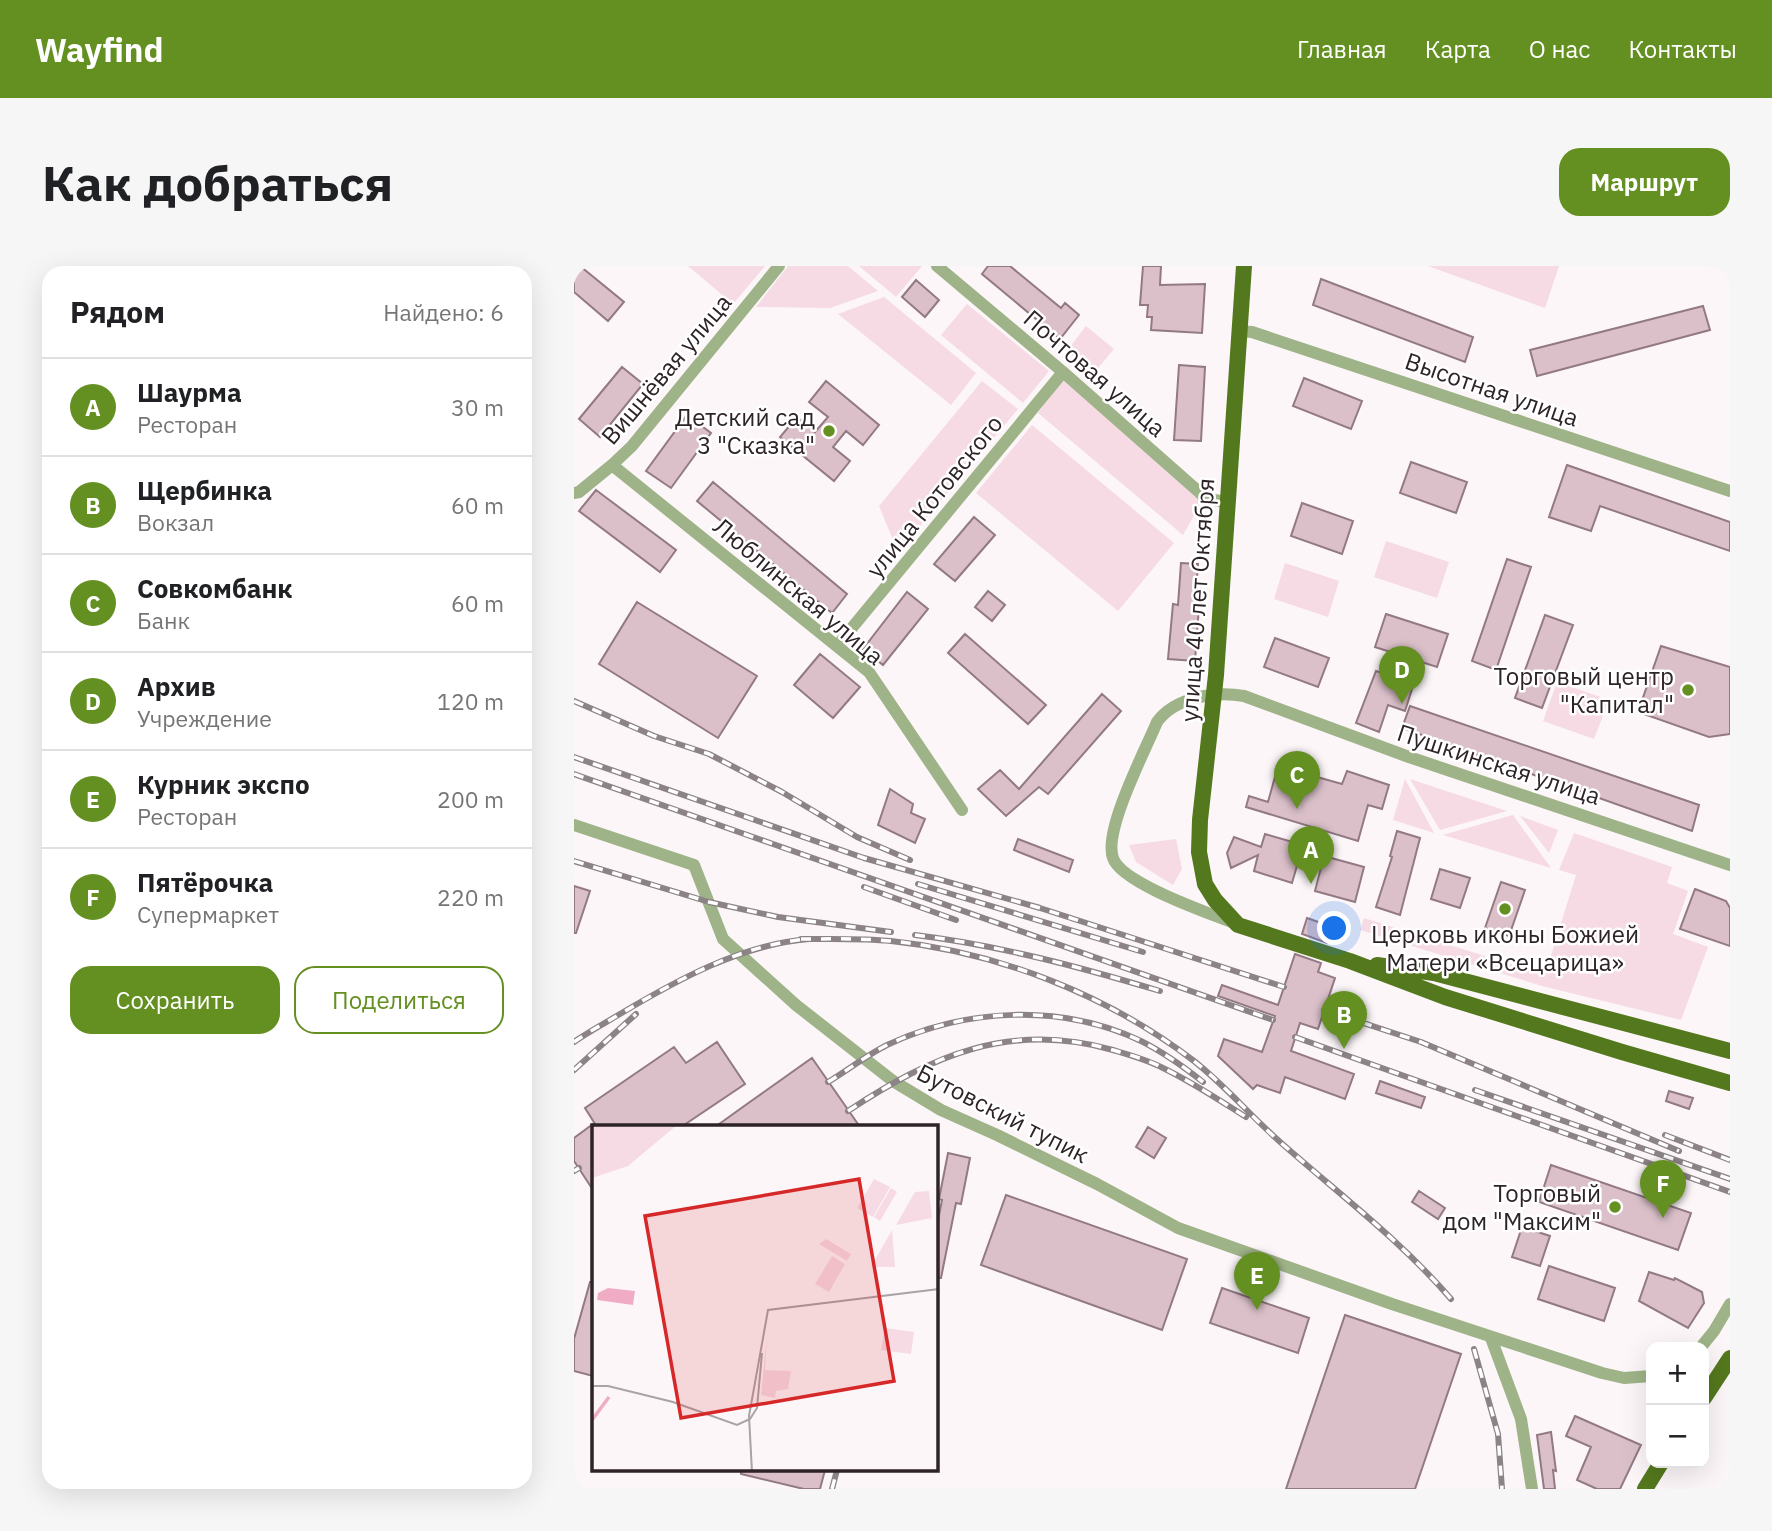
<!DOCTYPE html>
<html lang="ru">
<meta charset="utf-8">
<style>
:root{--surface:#fff;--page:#f6f6f6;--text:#202124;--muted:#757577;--line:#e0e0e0;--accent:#648f21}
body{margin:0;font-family:"IBM Plex Sans",sans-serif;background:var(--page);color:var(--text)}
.controls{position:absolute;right:21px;bottom:21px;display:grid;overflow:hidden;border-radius:14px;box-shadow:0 7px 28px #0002}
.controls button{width:63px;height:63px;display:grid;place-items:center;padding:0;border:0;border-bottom:2px solid var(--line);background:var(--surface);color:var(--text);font:35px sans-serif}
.you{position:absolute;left:761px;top:663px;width:24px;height:24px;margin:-18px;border:5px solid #fff;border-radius:50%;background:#1a73e8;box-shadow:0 0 0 10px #1a73e833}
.badge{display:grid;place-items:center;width:46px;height:46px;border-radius:50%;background:var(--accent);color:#fff;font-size:23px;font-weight:700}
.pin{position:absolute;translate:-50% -58px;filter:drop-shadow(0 2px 4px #0008)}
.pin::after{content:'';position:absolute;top:37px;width:24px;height:21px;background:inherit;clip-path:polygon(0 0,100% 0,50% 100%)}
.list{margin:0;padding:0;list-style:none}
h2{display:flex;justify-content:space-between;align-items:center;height:91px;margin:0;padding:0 28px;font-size:30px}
h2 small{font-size:23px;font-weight:400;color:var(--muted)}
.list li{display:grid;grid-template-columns:46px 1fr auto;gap:21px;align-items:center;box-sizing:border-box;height:98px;padding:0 28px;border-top:2px solid var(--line)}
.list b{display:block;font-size:26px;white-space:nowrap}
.list p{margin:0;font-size:23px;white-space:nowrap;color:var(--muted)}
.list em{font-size:23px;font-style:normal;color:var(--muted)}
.actions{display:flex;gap:14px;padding:21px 28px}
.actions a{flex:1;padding:16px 0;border:2px solid var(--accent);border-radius:21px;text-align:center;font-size:24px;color:var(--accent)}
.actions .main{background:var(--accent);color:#fff}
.map{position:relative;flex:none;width:1156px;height:1223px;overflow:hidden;border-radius:21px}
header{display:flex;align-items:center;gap:42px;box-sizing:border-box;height:98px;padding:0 35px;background:var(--accent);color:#fff}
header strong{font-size:33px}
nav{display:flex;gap:38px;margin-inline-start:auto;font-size:24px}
.intro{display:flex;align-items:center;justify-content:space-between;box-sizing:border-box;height:168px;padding:0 42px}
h1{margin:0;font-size:49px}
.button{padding:18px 32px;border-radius:21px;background:var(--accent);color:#fff;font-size:24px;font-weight:700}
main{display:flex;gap:42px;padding:0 42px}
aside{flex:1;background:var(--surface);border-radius:21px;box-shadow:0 7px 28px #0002}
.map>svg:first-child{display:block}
.green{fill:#f6dae4}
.building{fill:#dbc0ca;stroke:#927982;stroke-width:2}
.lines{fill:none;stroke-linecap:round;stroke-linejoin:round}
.minor{stroke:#9eb387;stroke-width:12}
.major{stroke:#54781d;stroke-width:16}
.rail-casing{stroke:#8c8386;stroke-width:6}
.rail{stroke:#fff;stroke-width:3.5;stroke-dasharray:10;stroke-linecap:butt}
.poi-dot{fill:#648f21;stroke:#fff;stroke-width:2.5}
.labels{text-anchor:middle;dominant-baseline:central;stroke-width:5;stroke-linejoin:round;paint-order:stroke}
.street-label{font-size:24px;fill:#2e2427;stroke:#fff}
.poi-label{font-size:24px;fill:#2e2427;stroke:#fff;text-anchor:end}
.inset-river{fill:none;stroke:#f0abc5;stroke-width:3.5}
.inset-road{fill:none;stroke:#aaa2a4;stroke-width:2}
.view{fill:#d62828;fill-opacity:0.15;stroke:#d62828;stroke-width:3.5}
.inset-edge{fill:none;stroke:#2e2427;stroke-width:3.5}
</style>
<header>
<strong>Wayfind</strong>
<nav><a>Главная</a><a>Карта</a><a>О нас</a><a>Контакты</a></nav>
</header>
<div class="intro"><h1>Как добраться</h1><a class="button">Маршрут</a></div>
<main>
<aside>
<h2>Рядом<small>Найдено: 6</small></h2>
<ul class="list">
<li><span class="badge">A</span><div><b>Шаурма</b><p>Ресторан</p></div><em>30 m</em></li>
<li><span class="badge">B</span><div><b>Щербинка</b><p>Вокзал</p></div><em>60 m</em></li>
<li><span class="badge">C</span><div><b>Совкомбанк</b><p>Банк</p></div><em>60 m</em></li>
<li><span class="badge">D</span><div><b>Архив</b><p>Учреждение</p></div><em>120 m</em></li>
<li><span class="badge">E</span><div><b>Курник экспо</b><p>Ресторан</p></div><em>200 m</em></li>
<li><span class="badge">F</span><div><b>Пятёрочка</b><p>Супермаркет</p></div><em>220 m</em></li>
</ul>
<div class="actions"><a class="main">Сохранить</a><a>Поделиться</a></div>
</aside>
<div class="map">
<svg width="1156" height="1223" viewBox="0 0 1156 1223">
<rect width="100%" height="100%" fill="#fcf6f8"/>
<path class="green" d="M114 0H191L159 38Z
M214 0H274L304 25 256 42 182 41Z
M285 0H348L322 31Z
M854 0H985L971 42Z
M310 31 402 107 377 139 264 48Z
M393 38 475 105 449 137 367 69Z
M512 60 540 83 520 107 493 85Z
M489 114 629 234 609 269 464 147Z
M408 115 444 143 324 286 305 240Z
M458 159 600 277 544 345 402 227Z
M812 275 875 296 863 332 800 311Z
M711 297 765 315 754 351 700 333Z
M983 416 1035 434 1020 473 969 455Z
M831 513 860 567 819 554Z
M836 513 933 545 866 564Z
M939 549 977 602 869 569Z
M946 550 984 564 975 587Z
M1000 567 1098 601 1093 617 1114 625 1099 668 1134 681 1107 754 968 720 786 664 790 652 971 709 1002 609 985 604Z
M602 573 608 603 599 619 562 596 555 579Z"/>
<path class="building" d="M0 0H6L50 36 34 55 0 26Z
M414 0H436L487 42 491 37 505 49 486 73 408 8Z
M569 0H587L586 19 631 18 628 67 577 64 578 51H573L574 39H566Z
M747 13 899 71 891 96 739 39Z
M342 14 365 34 351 51 328 31Z
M1129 40 1136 64 963 110 956 84Z
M605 99 631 101 627 175 600 174Z
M48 101 69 118 26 171 5 153Z
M730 112 788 135 777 163 719 140Z
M252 115 305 159 289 179 272 165 259 181 276 195 260 215 206 171 223 151 241 166 254 151 235 136Z
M113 149 137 167 97 222 72 205Z
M837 196 893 216 882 247 826 227Z
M993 199 1156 256V285L1026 240 1017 265 975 251Z
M139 216 273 328 258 347 123 235Z
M22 224 102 284 86 306 5 245Z
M728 237 779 255 768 288 717 270Z
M400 251 421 269 381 315 360 298Z
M933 293 957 301 922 404 898 395Z
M607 297 624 298 621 340H625L621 395 594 393 599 338 604 339Z
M414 325 431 339 418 355 401 341Z
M333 326 354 343 309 399 289 383Z
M63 336 183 410 144 472 25 398Z
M812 348 874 368 863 401 801 381Z
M971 349 999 359 968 442 941 432Z
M391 368 472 439 454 458 374 387Z
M701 372 755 392 744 421 690 401Z
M1087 380 1156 401V468L1135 471 1064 446Z
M246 388 286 421 259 452 220 419Z
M802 405 840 417 831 445 814 439 805 466 782 457Z
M528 428 547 445 474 528 465 521 432 550 404 523 426 504 445 523Z
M836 440 1125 539 1118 565 828 462Z
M704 500 768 518 773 505 815 519 808 543 794 539 784 575 672 541 675 530 694 536Z
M316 523 339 538 337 547 351 553 341 577 304 559Z
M823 565 846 572 826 649 802 641 818 591 816 590Z
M691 568 729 579 718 617 680 605 684 589 657 602 653 587 660 571 687 581Z
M444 573 499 594 495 606 440 584Z
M750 590 790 601 781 636 741 625Z
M866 603 896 612 886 642 857 633Z
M927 616 951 624 935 670 911 662Z
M0 620 16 625 2 667H0Z
M1121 623 1152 635 1156 642V680L1106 663Z
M733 652 759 661 753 677 728 668Z
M721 688 747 697 744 706 761 712 744 763 726 757 717 785 780 808 771 833 711 811 706 827 683 819 679 823 644 790 650 773 688 786 701 750 644 730 648 719 704 739Z
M143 776 171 818 107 861H23L11 842 100 781 112 797Z
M238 792 286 861H141L173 838Z
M806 815 851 831 847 842 802 827Z
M1095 825 1119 832 1115 843 1092 835Z
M19 858V924L0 895V872Z
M574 861 592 872 580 892 562 881Z
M374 887 396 892 387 938 382 937 367 1012H362V965L368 934 365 933Z
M977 899 1117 947 1104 984 965 936Z
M845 925 871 942 864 953 838 936Z
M432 929 613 993 588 1064 407 999Z
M948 961 976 970 966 1000 938 991Z
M975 1000 1041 1022 1030 1055 964 1033Z
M1075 1006 1100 1014 1101 1012 1128 1026 1130 1037 1114 1062 1065 1035Z
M16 1016H19V1110L0 1105V1073Z
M648 1022 735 1052 724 1087 636 1057Z
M771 1049 887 1088 841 1223H712Z
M1001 1150 1067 1179 1046 1223H1023L1003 1214 1017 1181 992 1170Z
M977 1166 982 1205 979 1204 981 1223H970L963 1169Z
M167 1204H251L246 1223H230L167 1208Z"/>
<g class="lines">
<path class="minor" d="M363 0 489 106 633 233 654 236
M665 65 678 66 1156 225
M38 199 58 180 205 0
M0 227 5 226 38 199 295 406 388 544
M263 380 489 106
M0 559 120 599 149 673 222 739 319 815 367 844 423 869 523 918 604 962 818 1038 1028 1107 1050 1112 1077 1110
M660 657C635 647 547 617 539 592 529 565 571 485 583 456 601 431 641 425 670 430L835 491 1156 599
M917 1072 947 1153 958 1223
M1127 1081 1140 1065 1156 1038"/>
<path class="major" d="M670 0 642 409 626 554 625 586 631 618 641 634 664 659 776 695 871 731 1048 786 1156 817
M803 699 860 707 1156 785
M1130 1132 1156 1092
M1071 1223 1087 1197"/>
<g class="rail-casing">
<path id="rail" d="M0 435 80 470 135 488 208 526 283 571 336 594
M0 491 290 592 466 642 710 721
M0 508 699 754
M0 595 135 636 204 651 317 666
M344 618 569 686
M290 621 382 654
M341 669C424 679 506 701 586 725
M227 673C257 673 287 672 317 675 424 686 534 729 620 795 653 821 680 854 713 882 769 931 828 976 877 1033
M750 744 847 776 1105 885
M721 771 1156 926
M0 776C14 766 31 757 46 748 103 714 168 678 235 673
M0 804 62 748
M254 816C274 804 293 789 313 779 392 742 487 737 567 775 589 786 610 801 629 816
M901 824 1156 913
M274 845C359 789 436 755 539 784 556 789 574 794 589 802 618 816 645 834 672 851
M1091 869 1156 894
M0 905 5 902
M900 1083 924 1168 928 1223
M258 1223 263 1204"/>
</g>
<use href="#rail" class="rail"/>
</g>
<g class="poi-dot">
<circle cx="255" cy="165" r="7"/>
<circle cx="1114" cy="424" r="7"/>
<circle cx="931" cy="643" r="7"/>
<circle cx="1041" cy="941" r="7"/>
</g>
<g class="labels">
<g class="street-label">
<text transform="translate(92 103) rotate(-50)">Вишнёвая улица</text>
<text transform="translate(521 107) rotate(41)">Почтовая улица</text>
<text transform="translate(918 123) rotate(19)">Высотная улица</text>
<text transform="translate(360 230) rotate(-51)">улица Котовского</text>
<text transform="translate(225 325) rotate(40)">Люблинская улица</text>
<text transform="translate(623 334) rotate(-86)">улица 40 лет Октября</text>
<text transform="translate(925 498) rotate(18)">Пушкинская улица</text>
<text transform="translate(429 847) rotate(27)">Бутовский тупик</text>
</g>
<g class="poi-label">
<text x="241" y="151">Детский сад<tspan x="241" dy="28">3 "Сказка"</tspan></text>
<text x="1100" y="410">Торговый центр<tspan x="1100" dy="28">"Капитал"</tspan></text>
<text x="931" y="668" text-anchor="middle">Церковь иконы Божией<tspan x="931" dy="28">Матери «Всецарица»</tspan></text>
<text x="1027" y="927">Торговый<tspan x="1027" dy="28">дом "Максим"</tspan></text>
</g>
</g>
<g transform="translate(18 859)">
<rect width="346" height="346" fill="#fcf6f8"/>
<path d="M0 0H85L36 41 0 53ZM282 54 298 62 281 92 265 83ZM299 63 305 67 288 96 282 92ZM337 66 340 93 304 100 323 67ZM300 105 303 142H279ZM234 114 259 129 255 136 227 119ZM240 131 253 139 237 167 223 159ZM293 203 322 207 319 229 289 225ZM175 211 173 245 199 246 196 264 184 266 183 273 169 270Z" fill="#f6dae4"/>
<path d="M16 163 43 166 41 180 5 175 6 168Z" fill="#f1acc5"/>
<path class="inset-river" d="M0 295 17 272"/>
<path class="inset-road" d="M0 261H16L81 277 145 300 158 294 165 283 170 228M160 347 157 291 176 185 347 164"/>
<path class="view" d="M267 54 302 256 89 293 53 91Z"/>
<rect width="346" height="346" class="inset-edge"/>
</g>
</svg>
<div class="controls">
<button>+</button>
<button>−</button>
</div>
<div class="you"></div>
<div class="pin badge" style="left:737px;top:618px">A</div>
<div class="pin badge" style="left:770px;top:783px">B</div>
<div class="pin badge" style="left:723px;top:543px">C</div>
<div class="pin badge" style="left:828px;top:438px">D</div>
<div class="pin badge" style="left:683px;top:1044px">E</div>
<div class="pin badge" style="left:1089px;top:952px">F</div>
</div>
</main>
